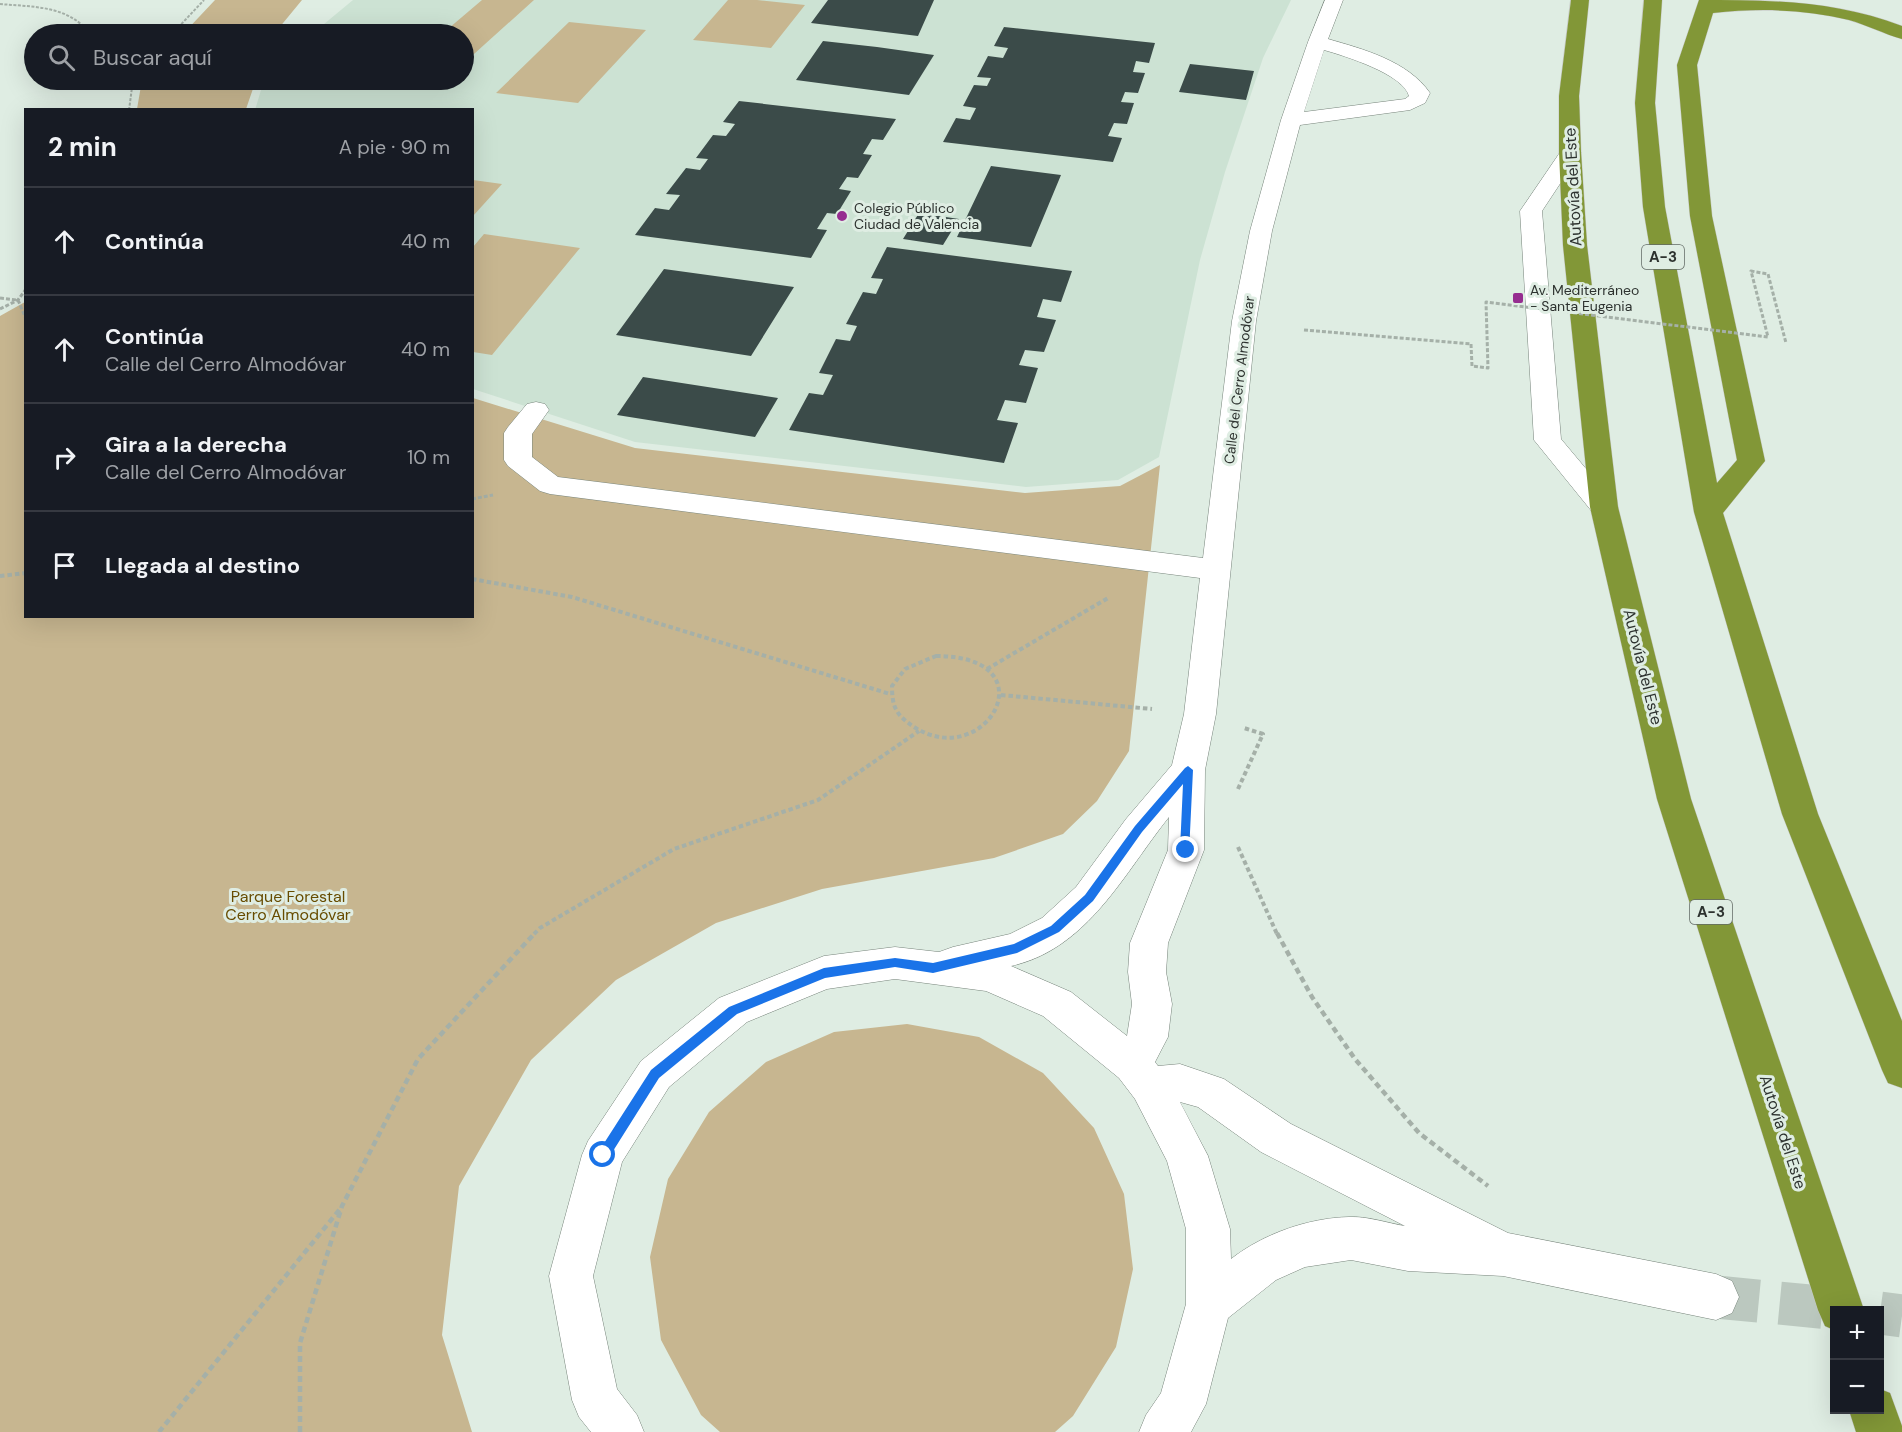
<!DOCTYPE html>
<html lang="es">
<meta charset="utf-8">
<style>
:root{--surface:#171b24;--page:#242831;--text:#f1f3f6;--muted:#9ea1a6;--line:#363941}
body{margin:0;font-family:"DM Sans",sans-serif;background:var(--page);color:var(--text)}
.controls{position:absolute;right:18px;bottom:18px;display:grid;overflow:hidden;border-radius:0px;box-shadow:0 6px 24px #0002}
.controls button{width:54px;height:54px;display:grid;place-items:center;padding:0;border:0;border-bottom:2px solid var(--line);background:var(--surface);color:var(--text);font:30px sans-serif}
.stop{position:absolute;width:18px;height:18px;margin:-14px;border:4px solid #1a73e8;border-radius:50%;background:#fff}
.stop.end{background:#1a73e8;border-color:#fff;box-shadow:0 2px 6px #0008}
.list{margin:0;padding:0;list-style:none}
h2{display:flex;justify-content:space-between;align-items:center;height:78px;margin:0;padding:0 24px;font-size:26px}
h2 small{font-size:20px;font-weight:400;color:var(--muted)}
.list li{display:grid;grid-template-columns:39px 1fr auto;gap:18px;align-items:center;box-sizing:border-box;height:108px;padding:0 24px;border-top:2px solid var(--line)}
.list b{display:block;font-size:22px;white-space:nowrap}
.list p{margin:0;font-size:20px;white-space:nowrap;color:var(--muted)}
.list em{font-size:20px;font-style:normal;color:var(--muted)}
.icon{flex:none;width:33px;height:33px;fill:none;stroke:currentColor;stroke-width:2;stroke-linecap:round;stroke-linejoin:round}
.map{position:relative;flex:none;width:1902px;height:1432px;overflow:hidden}
.search{position:absolute;background:var(--surface);box-shadow:0 6px 24px #0002;left:24px;top:24px;width:450px;height:66px;display:flex;align-items:center;gap:15px;box-sizing:border-box;padding:0 21px;border-radius:33px;color:var(--muted);font-size:22px}
.panel{position:absolute;background:var(--surface);box-shadow:0 6px 24px #0002;left:24px;top:108px;width:450px;height:510px;border-radius:0px}
.map>svg:first-child{display:block}
.built{fill:#cce2d3}
.green{fill:#c7b690}
.building{fill:#3b4b49}
.lines{fill:none;stroke-linecap:round;stroke-linejoin:round}
.minor-tunnel{stroke:#bbc8bf;stroke-width:43;stroke-dasharray:43 21;stroke-linecap:butt}
.minor-casing{stroke:#77847b;stroke-width:1}
.highway-casing{stroke:#c8cac9;stroke-width:1}
.path-far3{stroke:#a5b0a8;stroke-width:2;stroke-dasharray:3 1.5;stroke-linecap:butt}
.path-far2{stroke:#a5b0a8;stroke-width:3;stroke-dasharray:4 2;stroke-linecap:butt}
.path-far1{stroke:#a5b0a8;stroke-width:4;stroke-dasharray:4.5 3;stroke-linecap:butt}
.path{stroke:#a5b0a8;stroke-width:4.5;stroke-dasharray:6 4;stroke-linecap:butt}
.minor{fill:#fff;fill-rule:evenodd}
.highway{fill:#829737;fill-rule:evenodd}
.path-bridge{stroke:#a5b0a8;stroke-width:3;stroke-dasharray:4 2;stroke-linecap:butt}
.route{fill:#1a73e8}
.poi-dot{fill:#962d90;stroke:#dfede3;stroke-width:2}
.labels{text-anchor:middle;dominant-baseline:central;stroke-width:6;stroke-linejoin:round;paint-order:stroke}
.far-poi-label{font-size:14px;fill:#2d322f;stroke:#dfede3;text-anchor:start}
.far-street-label{font-size:14px;fill:#2d322f;stroke:#dfede3}
.shield{fill:#dfede3;stroke:#626a65;stroke-width:1.5}
.shield-label{font-size:15px;font-weight:bold;fill:#2d322f}
.street-label{font-size:16px;fill:#2d322f;stroke:#dfede3}
.park-label{font-size:16px;fill:#674c00;stroke:#dfede3}
</style>
<div class="map">
<svg width="1902" height="1432" viewBox="0 0 1902 1432">
<rect width="100%" height="100%" fill="#dfede3"/>
<path class="built" d="M353 0H1291L1263 58 1225 172 1200 260 1159 457 1118 480 1026 487 635 442 473 389 472 110H255L264 80H464V34H312Z"/>
<path class="green" d="M215 0H302L274 34H183Z
M482 0H534L464 63V34H442Z
M728 0H757L805 5 771 48 693 40Z
M569 22 646 30 578 103 496 93Z
M142 80H256L246 109H137Z
M473 180 502 184 473 216 472 180Z
M484 234 580 248 492 355 473 352V247Z
M25 302 26 616H472L473 398 635 448 1025 493 1120 486 1160 465 1129 751 1097 801 1063 834 994 858 822 889 716 923 616 980 531 1060 459 1186 442 1335 472 1432H0V316Z
M907 1024 979 1037 1043 1073 1094 1128 1124 1194 1133 1269 1116 1347 1073 1416 1055 1432H720L701 1415 661 1340 650 1257 668 1179 709 1112 766 1062 834 1032Z"/>
<path class="building" d="M828 0H934L918 36 811 23Z
M1004 27 1155 43 1149 63 1136 61 1133 72 1145 73 1138 93 1125 92 1121 102 1134 103 1127 124 1114 123 1108 136 1122 138 1113 162 943 142 956 118 970 120 976 108 963 106 974 85 987 86 991 78 977 77 988 56 1003 58 1008 48 994 46Z
M823 41 877 47 934 55 909 95 796 80Z
M1190 64 1254 71 1246 100 1179 92Z
M739 101 896 119 883 140 872 139 863 154 872 155 858 178 847 177 839 189 851 191 837 214 827 213 817 229 827 230 811 258 635 235 655 208 669 210 680 195 666 194 686 168 700 170 708 159 696 158 713 135 726 136 735 124 723 122Z
M991 166 1061 175 1031 247 957 237Z
M919 213 959 219 943 245 903 239Z
M887 247 1072 271 1061 302 1043 299 1037 317 1056 320 1044 352 1025 350 1019 365 1038 368 1026 403 1005 400 997 420 1018 423 1004 463 789 430 809 393 823 395 833 375 819 373 836 339 850 341 857 326 846 324 863 292 876 294 883 279 871 278Z
M664 269 794 287 751 356 616 335Z
M643 377 778 398 755 437 617 415Z"/>
<g class="lines">
<path class="minor-tunnel" d="M1716 1297 1851 1310
M1880 1313 1902 1316"/>
<g class="minor-casing">
<path id="minor" d="M1325 0H1343L1328 39C1363 49 1408 61 1430 93L1425 103 1410 110 1300 125 1272 231 1256 321 1216 714 1205 770 1204 850 1168 943 1166 972 1172 1004 1168 1037 1155 1062 1158 1066 1180 1064 1224 1079 1291 1124 1508 1233 1716 1274 1732 1281 1739 1297 1732 1313 1716 1320 1503 1276 1408 1271 1351 1260 1305 1267 1276 1280 1228 1318 1206 1404 1191 1432H1139L1146 1415 1161 1393 1186 1304V1229L1167 1161 1135 1099 1119 1078 1043 1016 986 991 895 979 827 989 747 1022 669 1087 622 1162 593 1276 617 1389 637 1415 644 1432H591L579 1417 572 1400 549 1276 582 1155 588 1141 641 1061 719 998 824 956 895 947 939 952 953 947 1010 934 1042 918 1076 887 1126 819 1172 765 1184 714 1200 578 550 494 540 491 508 466 504 460V433L508 427 527 404 536 402 545 404 549 410 532 434V457L558 477 1203 558 1232 321 1250 231 1281 120 1308 42ZM1324 50C1345 56 1403 74 1409 96L1405 99 1304 112ZM1169 817 1168 850 1130 943 1128 972 1132 1004 1127 1036 1071 992 1011 966C1088 949 1124 873 1169 817ZM1180 1102 1198 1107 1261 1152 1405 1226C1387 1223 1367 1216 1349 1217 1308 1218 1263 1234 1231 1259L1230 1229 1208 1156Z
M1570 146 1577 148 1581 152 1542 211 1561 439 1618 507 1614 514 1604 516 1594 514 1534 440 1520 211 1563 148Z"/>
</g>
<g class="highway-casing">
<path id="highway" d="M1571 0H1589L1579 96 1581 152 1587 245 1618 507 1691 799 1864 1310H1834V1330L1825 1326 1818 1310 1657 799 1590 507 1563 245 1559 152V96Z
M1644 0H1662L1655 103 1665 207 1717 483 1737 460 1690 216 1677 65 1699 0C1767 0 1834 0 1902 26V39C1884 34 1867 25 1849 20 1804 9 1758 8 1713 13L1697 65 1712 216 1765 461 1723 513 1818 814 1902 1021V1088L1888 1083 1882 1070 1782 814 1694 512 1643 207 1635 103Z
M1880 1389 1890 1393 1902 1426V1432H1856L1849 1410H1880Z"/>
</g>
<path class="path-far3" d="M0 4C32 7 69 5 90 34
M172 34 204 0
M129 110 133 80"/>
<path class="path-far2" d="M0 298 17 300
M18 300 26 319
M0 309 18 300 26 289
M1304 330 1471 344
M472 499 493 495"/>
<path class="path-far1" d="M0 576 26 573
M472 579 572 597 890 694
M936 656C1052 656 986 773 914 727 896 715 892 707 892 686L905 669Z
M987 669 1108 598
M1001 695 1152 709
M1238 789 1263 734 1244 728
M1238 847 1277 934
M534 934 540 928 674 849 818 800 919 731"/>
<path class="path" d="M1277 933 1312 997 1355 1059 1419 1133 1488 1186
M159 1432 340 1209
M300 1432V1343L342 1206 418 1059 535 933"/>
<use href="#minor" class="minor"/>
<use href="#highway" class="highway"/>
<path class="path-bridge" d="M1471 344 1472 366 1488 368 1486 302 1768 337 1751 271 1768 274 1786 343"/>
</g>
<path class="route" d="M1188 766 1193 770 1189 853H1182L1180 850 1183 784 1142 832 1093 901 1059 932 1017 953 933 973 895 967 825 978 737 1014 659 1078 608 1159H599L597 1155 599 1151 651 1070 729 1007 824 968 895 958 933 963 1014 944 1051 926 1085 895 1135 826 1185 768Z"/>
<g class="poi-dot">
<circle cx="842" cy="216" r="6"/>
<rect x="1512" y="292" width="12" height="12" rx="3"/>
</g>
<g class="labels">
<g class="far-poi-label">
<text x="854" y="208">Colegio Público<tspan x="854" dy="16">Ciudad de Valencia</tspan></text>
<text x="1530" y="290">Av. Mediterráneo<tspan x="1530" dy="16">- Santa Eugenia</tspan></text>
</g>
<g class="far-street-label">
<text transform="translate(1239 380) rotate(-83)">Calle del Cerro Almodóvar</text>
</g>
<g class="shield">
<rect x="1642" y="245" width="42" height="24" rx="4.5"/>
<rect x="1690" y="900" width="42" height="24" rx="4.5"/>
</g>
<g class="shield-label">
<text x="1663" y="257">A-3</text>
<text x="1711" y="912">A-3</text>
</g>
<g class="street-label">
<text transform="translate(1573 187) rotate(-93)">Autovía del Este</text>
<text transform="translate(1643 667) rotate(76)">Autovía del Este</text>
<text transform="translate(1783 1132) rotate(72)">Autovía del Este</text>
</g>
<g class="park-label">
<text x="288" y="896">Parque Forestal<tspan x="288" dy="18">Cerro Almodóvar</tspan></text>
</g>
</g>
</svg>
<div class="controls">
<button>+</button>
<button>−</button>
</div>
<div class="stop" style="left:603px;top:1155px"></div>
<div class="stop end" style="left:1186px;top:850px"></div>
<div class="search"><svg class="icon" aria-label="search" viewBox="0 0 24 24"><circle cx="10" cy="10" r="6"/><path d="M15 15l6 6"/></svg>Buscar aquí</div>
<section class="panel">
<h2>2 min<small>A pie · 90 m</small></h2>
<ul class="list">
<li><svg class="icon" aria-label="ahead" viewBox="0 0 24 24"><path d="M12 20V5M6 11l6-6 6 6"/></svg><div><b>Continúa</b></div><em>40 m</em></li>
<li><svg class="icon" aria-label="ahead" viewBox="0 0 24 24"><path d="M12 20V5M6 11l6-6 6 6"/></svg><div><b>Continúa</b><p>Calle del Cerro Almodóvar</p></div><em>40 m</em></li>
<li><svg class="icon" aria-label="right" viewBox="0 0 24 24"><path d="M7 20v-9h11M14 6l5 5-5 5"/></svg><div><b>Gira a la derecha</b><p>Calle del Cerro Almodóvar</p></div><em>10 m</em></li>
<li><svg class="icon" aria-label="arrive" viewBox="0 0 24 24"><path d="M6 21V4h12l-3 4 3 4H6"/></svg><div><b>Llegada al destino</b></div></li>
</ul>
</section>
</div>
